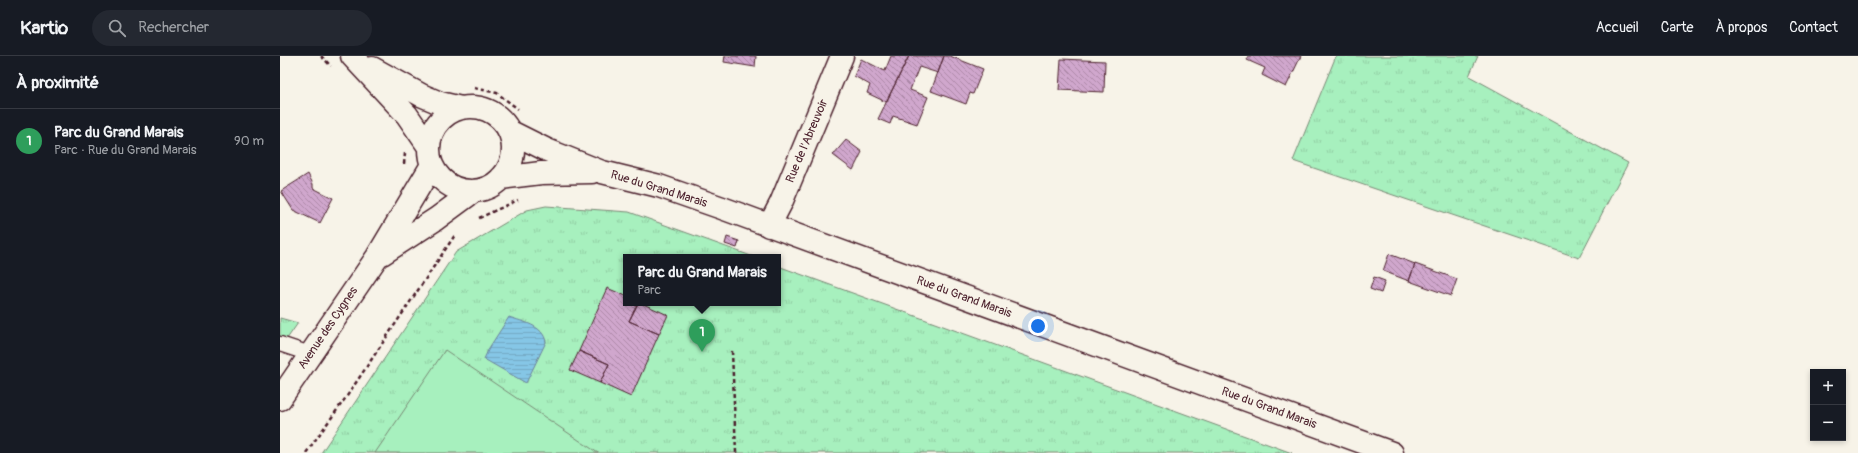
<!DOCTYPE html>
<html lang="fr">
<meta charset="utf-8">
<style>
:root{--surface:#171b24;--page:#242831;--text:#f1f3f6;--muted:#9ea1a6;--line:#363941;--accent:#d1495b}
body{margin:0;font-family:Pangolin,sans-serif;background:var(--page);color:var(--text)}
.controls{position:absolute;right:12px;bottom:12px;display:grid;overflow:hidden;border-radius:0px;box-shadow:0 2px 6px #0003}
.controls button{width:36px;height:36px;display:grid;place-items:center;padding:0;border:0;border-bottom:1px solid var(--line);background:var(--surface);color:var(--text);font:20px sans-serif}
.you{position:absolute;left:758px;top:270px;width:14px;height:14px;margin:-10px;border:3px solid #fff;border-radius:50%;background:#1a73e8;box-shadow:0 0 0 6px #1a73e833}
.badge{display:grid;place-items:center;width:26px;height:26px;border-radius:50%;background:var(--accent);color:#fff;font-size:13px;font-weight:700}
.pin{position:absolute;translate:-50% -33px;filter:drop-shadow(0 1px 2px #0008)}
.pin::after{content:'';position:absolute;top:21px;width:14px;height:12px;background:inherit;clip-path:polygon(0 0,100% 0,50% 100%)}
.popup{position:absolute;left:343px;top:198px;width:158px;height:52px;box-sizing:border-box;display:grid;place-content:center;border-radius:0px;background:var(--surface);filter:drop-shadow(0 1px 3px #0005);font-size:13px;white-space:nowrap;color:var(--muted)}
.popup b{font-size:15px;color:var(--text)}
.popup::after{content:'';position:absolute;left:50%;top:100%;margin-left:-8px;border:8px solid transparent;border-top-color:var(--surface)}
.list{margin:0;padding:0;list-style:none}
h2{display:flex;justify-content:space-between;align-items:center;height:52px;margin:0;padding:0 16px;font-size:17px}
h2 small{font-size:13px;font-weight:400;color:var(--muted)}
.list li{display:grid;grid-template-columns:26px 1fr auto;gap:12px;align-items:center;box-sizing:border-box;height:64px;padding:0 16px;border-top:1px solid var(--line)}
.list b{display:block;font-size:15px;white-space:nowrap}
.list p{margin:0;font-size:13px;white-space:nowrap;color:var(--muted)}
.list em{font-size:13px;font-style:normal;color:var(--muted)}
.icon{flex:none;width:22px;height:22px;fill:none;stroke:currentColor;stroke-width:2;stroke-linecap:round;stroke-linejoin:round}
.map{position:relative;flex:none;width:1578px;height:397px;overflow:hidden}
header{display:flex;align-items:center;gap:24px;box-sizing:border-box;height:56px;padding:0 20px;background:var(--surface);border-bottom:1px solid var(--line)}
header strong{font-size:19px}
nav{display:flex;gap:22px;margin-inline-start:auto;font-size:14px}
.search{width:280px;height:36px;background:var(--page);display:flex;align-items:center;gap:10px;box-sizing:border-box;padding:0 14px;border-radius:22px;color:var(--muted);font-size:15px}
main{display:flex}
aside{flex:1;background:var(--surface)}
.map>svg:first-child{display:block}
.grass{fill:url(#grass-tufts);stroke:#788874}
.garden{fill:#a7f0be;stroke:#788874}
.water{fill:url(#water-rules);stroke:#6d839b}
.building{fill:url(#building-back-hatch);stroke:#4a1f2b}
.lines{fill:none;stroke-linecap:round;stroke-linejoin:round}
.service-casing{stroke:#4a1f2b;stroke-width:17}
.minor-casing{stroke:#4a1f2b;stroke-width:25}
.tertiary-casing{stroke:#4a1f2b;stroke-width:25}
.path{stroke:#4a1f2b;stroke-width:2.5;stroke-dasharray:4 3;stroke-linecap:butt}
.service{stroke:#f7f3e8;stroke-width:14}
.minor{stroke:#f7f3e8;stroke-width:22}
.tertiary{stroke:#f7f3e8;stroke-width:22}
.labels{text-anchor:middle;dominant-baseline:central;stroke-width:4;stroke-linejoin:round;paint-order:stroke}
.street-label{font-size:12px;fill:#4a1f2b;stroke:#f7f3e8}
</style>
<header>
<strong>Kartio</strong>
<div class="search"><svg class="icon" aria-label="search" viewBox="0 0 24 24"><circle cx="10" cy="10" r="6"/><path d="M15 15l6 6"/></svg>Rechercher</div>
<nav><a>Accueil</a><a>Carte</a><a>À propos</a><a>Contact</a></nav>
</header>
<main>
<aside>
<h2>À proximité<small></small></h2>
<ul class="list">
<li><span class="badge" style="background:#2e9e5b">1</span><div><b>Parc du Grand Marais</b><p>Parc · Rue du Grand Marais</p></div><em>90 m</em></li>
</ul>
</aside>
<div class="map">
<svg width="1578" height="397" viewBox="0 0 1578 397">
<defs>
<pattern id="grass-tufts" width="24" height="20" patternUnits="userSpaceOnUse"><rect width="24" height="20" fill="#a7f0be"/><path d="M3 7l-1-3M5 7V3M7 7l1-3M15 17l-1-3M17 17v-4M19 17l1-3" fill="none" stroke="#91cda3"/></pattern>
<pattern id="water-rules" width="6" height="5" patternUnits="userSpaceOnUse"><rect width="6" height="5" fill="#85c6e6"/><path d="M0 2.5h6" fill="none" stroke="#74aac5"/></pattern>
<pattern id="building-back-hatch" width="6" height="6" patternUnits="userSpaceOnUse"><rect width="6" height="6" fill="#d0a7cd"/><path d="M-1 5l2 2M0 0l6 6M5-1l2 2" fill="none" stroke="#ab87a7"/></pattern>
</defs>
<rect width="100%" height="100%" fill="#f7f3e8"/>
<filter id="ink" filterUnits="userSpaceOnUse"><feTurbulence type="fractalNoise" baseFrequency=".025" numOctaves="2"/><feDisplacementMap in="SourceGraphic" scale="8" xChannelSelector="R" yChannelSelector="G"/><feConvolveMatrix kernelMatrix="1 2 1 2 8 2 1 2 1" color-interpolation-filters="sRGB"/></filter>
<g filter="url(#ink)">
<path class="grass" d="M1056 0H1198L1189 20 1348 107 1299 202 1013 105Z
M266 150 349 156 474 201H346V247H498V210L1012 397H41L176 196 247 154Z
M0 262 18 267 0 293Z"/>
<path class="garden" d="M165 294 318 397H95Z"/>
<path class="water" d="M229 261C243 266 263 269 266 286L246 327 204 303 209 292Z"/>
<path class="building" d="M445 0H476L475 11 444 6Z
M611 0H629L606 46 587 37 590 29 574 20 581 3 605 15Z
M629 0H664L658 17 639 11 630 34 648 41 637 68 613 60 610 68 598 63Z
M664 0H670L703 13 693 38 690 37 686 48 651 35Z
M969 0H1021L1006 31 982 19 985 12 967 4Z
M781 3 825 5 824 36 779 34Z
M566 84 582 96 573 114 553 99Z
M28 118 33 128V132L53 142 40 167 13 154 1 135Z
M447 181 459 185 457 192 445 188Z
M1109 198 1135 208 1129 225 1103 215Z
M1135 208 1177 223 1171 240 1129 225Z
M1094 221 1105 225 1101 237 1090 233Z
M327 232 346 240V247H358L349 265 379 278 351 341 320 327 329 308 299 295Z
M358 247H361L388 259 379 278 349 265Z
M299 295 329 308 320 327 290 314Z"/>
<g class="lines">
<g class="service-casing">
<path id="service" d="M0 288 30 298"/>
</g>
<g class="minor-casing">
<path id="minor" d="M489 170 501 147 562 0"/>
</g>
<g class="tertiary-casing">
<path id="tertiary" d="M72 0 127 59 149 91
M92 12 141 39 160 47 181 52
M149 93a42 42 0 1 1 84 0a42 42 0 1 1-84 0Z
M229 75 267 94 322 116 379 130 442 152 1112 397
M221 122 261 117 312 116
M102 198 156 163 194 135
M0 343 97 201 152 109"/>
</g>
<path class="path" d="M41 0 51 10
M194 32 217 37 238 53
M124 108 125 97
M199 162 238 144
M452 295 456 397
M26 397 67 340 175 179"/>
<use href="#service" class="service"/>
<use href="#minor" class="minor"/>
<use href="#tertiary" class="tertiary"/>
</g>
</g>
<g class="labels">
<g class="street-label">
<text transform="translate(527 85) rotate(-67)">Rue de l'Abreuvoir</text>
<text transform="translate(379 133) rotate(17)">Rue du Grand Marais</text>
<text transform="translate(684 241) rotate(20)">Rue du Grand Marais</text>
<text transform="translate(48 272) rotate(-56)">Avenue des Cygnes</text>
<text transform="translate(989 352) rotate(20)">Rue du Grand Marais</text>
</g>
</g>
</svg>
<div class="controls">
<button>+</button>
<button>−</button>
</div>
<div class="you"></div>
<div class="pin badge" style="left:422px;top:296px;background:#2e9e5b">1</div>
<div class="popup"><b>Parc du Grand Marais</b>Parc</div>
</div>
</main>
